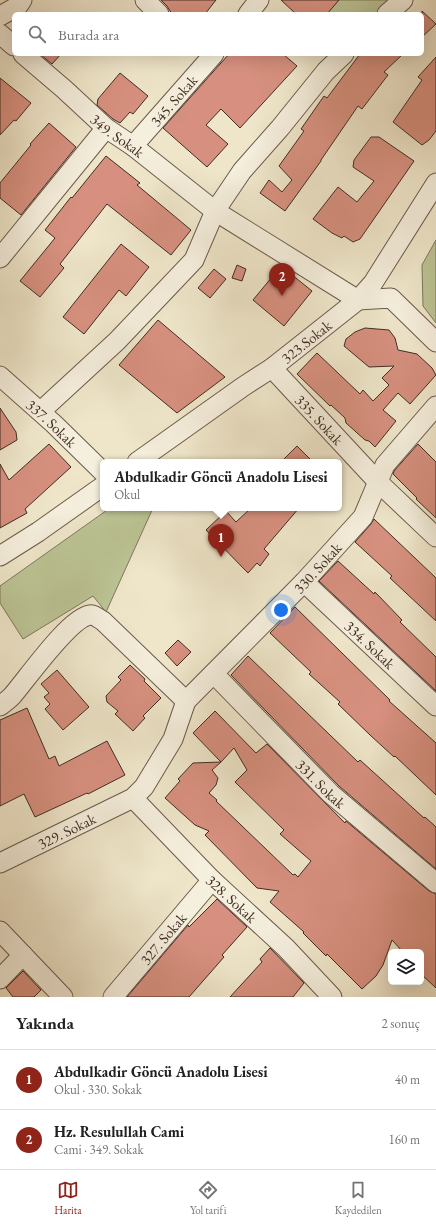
<!DOCTYPE html>
<html lang="tr">
<meta charset="utf-8">
<style>
:root{--surface:#fff;--page:#f6f6f6;--text:#202124;--muted:#757577;--line:#e0e0e0;--accent:#8f2418}
body{margin:0;font-family:"EB Garamond",serif;background:var(--page);color:var(--text)}
.controls{position:absolute;right:12px;bottom:12px;display:grid;overflow:hidden;border-radius:6px;box-shadow:0 4px 16px #0002}
.controls button{width:36px;height:36px;display:grid;place-items:center;padding:0;border:0;border-bottom:1px solid var(--line);background:var(--surface);color:var(--text);font:20px sans-serif}
.you{position:absolute;left:281px;top:610px;width:14px;height:14px;margin:-10px;border:3px solid #fff;border-radius:50%;background:#1a73e8;box-shadow:0 0 0 6px #1a73e833}
.badge{display:grid;place-items:center;width:26px;height:26px;border-radius:50%;background:var(--accent);color:#fff;font-size:13px;font-weight:700}
.pin{position:absolute;translate:-50% -33px;filter:drop-shadow(0 1px 2px #0008)}
.pin::after{content:'';position:absolute;top:21px;width:14px;height:12px;background:inherit;clip-path:polygon(0 0,100% 0,50% 100%)}
.popup{position:absolute;left:100px;top:459px;width:242px;height:52px;box-sizing:border-box;display:grid;place-content:center;border-radius:6px;background:var(--surface);filter:drop-shadow(0 1px 3px #0005);font-size:13px;white-space:nowrap;color:var(--muted)}
.popup b{font-size:15px;color:var(--text)}
.popup::after{content:'';position:absolute;left:50%;top:100%;margin-left:-8px;border:8px solid transparent;border-top-color:var(--surface)}
.list{margin:0;padding:0;list-style:none}
h2{display:flex;justify-content:space-between;align-items:center;height:52px;margin:0;padding:0 16px;font-size:17px}
h2 small{font-size:13px;font-weight:400;color:var(--muted)}
.list li{display:grid;grid-template-columns:26px 1fr auto;gap:12px;align-items:center;box-sizing:border-box;height:60px;padding:0 16px;border-top:1px solid var(--line)}
.list b{display:block;font-size:15px;white-space:nowrap}
.list p{margin:0;font-size:13px;white-space:nowrap;color:var(--muted)}
.list em{font-size:13px;font-style:normal;color:var(--muted)}
.icon{flex:none;width:22px;height:22px;fill:none;stroke:currentColor;stroke-width:2;stroke-linecap:round;stroke-linejoin:round}
.map{position:relative;flex:none;width:436px;height:997px;overflow:hidden}
.search{position:absolute;background:var(--surface);box-shadow:0 4px 16px #0002;left:12px;right:12px;top:12px;height:44px;display:flex;align-items:center;gap:10px;box-sizing:border-box;padding:0 14px;border-radius:6px;color:var(--muted);font-size:15px}
.sheet{height:172px;background:var(--surface)}
nav{display:flex;justify-content:space-around;align-items:center;box-sizing:border-box;height:56px;border-top:1px solid var(--line);background:var(--surface);font-size:11px;color:var(--muted)}
nav a{display:grid;justify-items:center;gap:2px}
nav .on{color:var(--accent)}
.map>svg:first-child{display:block}
.green{fill:#bcc495;stroke:#7e785c}
.building{fill:#d7907f;stroke:#412c24}
.lines{fill:none;stroke-linecap:round;stroke-linejoin:round}
.minor-casing{stroke:#6c5a4e;stroke-width:21}
.minor{stroke:#f5efdd;stroke-width:19}
.labels{text-anchor:middle;dominant-baseline:central;stroke-width:4;stroke-linejoin:round;paint-order:stroke}
.street-label{font-size:15px;fill:#412c24;stroke:#f5efdd}
</style>
<div class="map">
<svg width="436" height="997" viewBox="0 0 436 997">
<rect width="100%" height="100%" fill="#efe6ca"/>
<filter id="stains"><feTurbulence type="fractalNoise" baseFrequency=".005" numOctaves="4"/><feColorMatrix values="0 0 0 0 .2 0 0 0 0 .09 0 0 0 0 .02 0 0 0 .5 -.17"/></filter>
<radialGradient id="worn" r=".72"><stop offset=".6" stop-color="#630" stop-opacity="0"/><stop offset="1" stop-color="#630" stop-opacity=".3"/></radialGradient>
<path class="green" d="M292 0H391L376 14H306Z
M436 240V323L423 306 422 265Z
M110 508H153L106 612 93 596 23 639 0 603V586Z"/>
<path class="building" d="M161 0H216L205 14H172L167 6Z
M281 0H339L327 14H296Z
M422 11 436 24 422 37Z
M40 54H61L52 64Z
M229 54H283L297 66 240 128 221 109 206 125 228 144 207 167 163 128Z
M360 54H403L384 72 388 75 362 109 358 106 321 160V161L285 211 260 193 269 180 282 192 292 180 279 166 304 131 301 129 324 96 327 98Z
M436 57V131L429 140 422 145 393 122 422 80 418 77Z
M120 73 148 96 133 114 130 112 120 123 113 119 97 105 98 99Z
M0 78 31 103 16 121 14 120 0 135Z
M49 123 76 147 21 215 0 198V183L31 145 30 144Z
M371 137H379L414 161 360 239 353 242 344 236 342 238 332 233 313 219 338 187 357 202 374 181 353 167 354 160Z
M106 156 140 183 137 185 191 230 171 255 107 204 60 264 64 268 40 297 20 281 55 238 45 230 71 197 72 198Z
M121 244 149 267 126 296 119 290 84 334 63 317Z
M237 265 246 269 242 281 232 278Z
M281 266 312 291 284 326 253 300Z
M214 269 226 279 210 298 198 288Z
M158 320 225 377 177 413 119 365Z
M365 328 389 330 395 338 398 350 417 354 432 368 436 375 410 404 398 393 383 410 396 421 375 447 369 441 365 440 346 423 345 418 331 405 330 406 297 374 317 353 360 394 363 390 373 401 389 385 382 378 394 366 369 367 344 346 346 339 355 332Z
M0 408 16 432 17 440 0 450Z
M49 444 71 467 25 509 27 513 0 528V464L9 480Z
M418 444 436 462V518L416 499 417 498 393 474 394 471Z
M297 446 313 462H281Z
M251 508H299L264 549 269 554 260 566 257 563 248 573 206 530 226 511 236 522Z
M374 519 436 578V621L390 578 392 576 355 542 371 524Z
M338 561 374 594 375 592 402 620 400 622 436 657V691L319 581Z
M295 607 390 700 389 701 436 743V795L395 756 394 757 370 735 338 704 340 702 309 674 311 672 270 633Z
M178 640 191 652 177 666 165 653Z
M248 656 358 762 360 760 424 818 425 817 436 827V869L339 786 231 675Z
M130 665 145 679 144 681 161 698 143 716 145 718 133 731 115 714 118 711 107 702 106 696 121 680 118 677Z
M57 670 89 707 63 730 45 709 50 704 44 697 49 693 41 684Z
M27 708 49 759 55 756 59 766 107 741 125 775 88 794 87 793 35 817 24 794 0 806V720Z
M215 711 256 753 267 744 345 823 346 821 429 891 436 894V988L421 974V952H403L392 940 383 965 376 976 362 989 327 954 326 956 303 933 304 932 270 902 279 891 257 888 205 835 209 831 195 825 165 798 180 781 178 779 193 763 221 762 212 770 218 778 216 785 209 793 217 800 216 801 293 875 295 874 298 877 311 861 280 834 284 830 235 782 247 770 234 748 221 762 193 733Z
M217 899 247 927 222 955 224 957 189 997H127L188 925 189 927Z
M270 948 304 983 293 997H230L262 962 260 959Z
M23 971 41 990 34 997H13L6 988Z"/>
<g class="lines">
<g class="minor-casing">
<g id="minor">
<path d="M145 0 159 14"/>
<path d="M248 14 259 0"/>
<path d="M387 14 403 0"/>
<path d="M0 16 18 6 22 0"/>
<path d="M0 34 14 46"/>
<path id="s1" d="M23 54 64 89 106 128 133 146 215 211 358 300 391 298 436 342"/>
<path id="s2" d="M133 146 214 54"/>
<path d="M0 258 106 128"/>
<path id="s3" d="M272 368 378 482 436 537"/>
<path id="s4" d="M0 376 54 424 103 472"/>
<path d="M41 411 117 341 194 260 215 211 242 171 280 128 326 71 344 54"/>
<path id="s5" d="M137 462 244 386 272 368 358 300 373 283 436 183"/>
<path d="M0 556 38 532 103 486"/>
<path id="s6" d="M304 582 436 706"/>
<path id="s7" d="M214 674 331 794 436 883"/>
<path d="M0 706C4 703 8 700 12 696 27 679 69 618 90 615 94 614 99 619 103 621L186 701"/>
<path id="s8" d="M133 798 212 880 286 948 332 997"/>
<path id="s9" d="M0 863 133 798 144 787 173 739 186 701 304 582 363 517 385 465 436 406"/>
<path d="M0 931 63 997"/>
<path d="M0 979 23 955"/>
<path id="s10" d="M113 997 212 880"/>
</g>
</g>
<use href="#minor" class="minor"/>
</g>
<g class="labels">
<g class="street-label">
<text stroke="none"><textPath href="#s2" startOffset="61">345. Sokak</textPath></text>
<text stroke="none"><textPath href="#s1" startOffset="125">349. Sokak</textPath></text>
<text stroke="none"><textPath href="#s5" startOffset="208">323.Sokak</textPath></text>
<text stroke="none"><textPath href="#s3" startOffset="70">335. Sokak</textPath></text>
<text stroke="none"><textPath href="#s4" startOffset="70">337. Sokak</textPath></text>
<text stroke="none"><textPath href="#s9" startOffset="447">330. Sokak</textPath></text>
<text stroke="none"><textPath href="#s6" startOffset="91">334. Sokak</textPath></text>
<text stroke="none"><textPath href="#s7" startOffset="153">331. Sokak</textPath></text>
<text stroke="none"><textPath href="#s9" startOffset="74">329. Sokak</textPath></text>
<text stroke="none"><textPath href="#s8" startOffset="141">328. Sokak</textPath></text>
<text stroke="none"><textPath href="#s10" startOffset="77">327. Sokak</textPath></text>
</g>
</g>
<rect width="100%" height="100%" filter="url(#stains)"/>
<rect width="100%" height="100%" fill="url(#worn)"/>
</svg>
<div class="controls">
<button><svg class="icon" aria-label="layers" viewBox="0 0 24 24"><path d="M12 4l9 5-9 5-9-5zM3 14l9 5 9-5"/></svg></button>
</div>
<div class="you"></div>
<div class="pin badge" style="left:221px;top:557px">1</div>
<div class="popup"><b>Abdulkadir Göncü Anadolu Lisesi</b>Okul</div>
<div class="pin badge" style="left:282px;top:296px">2</div>
<div class="search"><svg class="icon" aria-label="search" viewBox="0 0 24 24"><circle cx="10" cy="10" r="6"/><path d="M15 15l6 6"/></svg>Burada ara</div>
</div>
<section class="sheet">
<h2>Yakında<small>2 sonuç</small></h2>
<ul class="list">
<li><span class="badge">1</span><div><b>Abdulkadir Göncü Anadolu Lisesi</b><p>Okul · 330. Sokak</p></div><em>40 m</em></li>
<li><span class="badge">2</span><div><b>Hz. Resulullah Cami</b><p>Cami · 349. Sokak</p></div><em>160 m</em></li>
</ul>
</section>
<nav>
<a class="on"><svg class="icon" aria-label="map" viewBox="0 0 24 24"><path d="M3 6l6-2 6 2 6-2v14l-6 2-6-2-6 2zM9 4v14M15 6v14"/></svg>Harita</a>
<a><svg class="icon" aria-label="directions" viewBox="0 0 24 24"><path d="M12 3l9 9-9 9-9-9zM9 14v-3h6M13 9l2 2-2 2"/></svg>Yol tarifi</a>
<a><svg class="icon" aria-label="saved" viewBox="0 0 24 24"><path d="M7 4h10v16l-5-4-5 4z"/></svg>Kaydedilen</a>
</nav>
